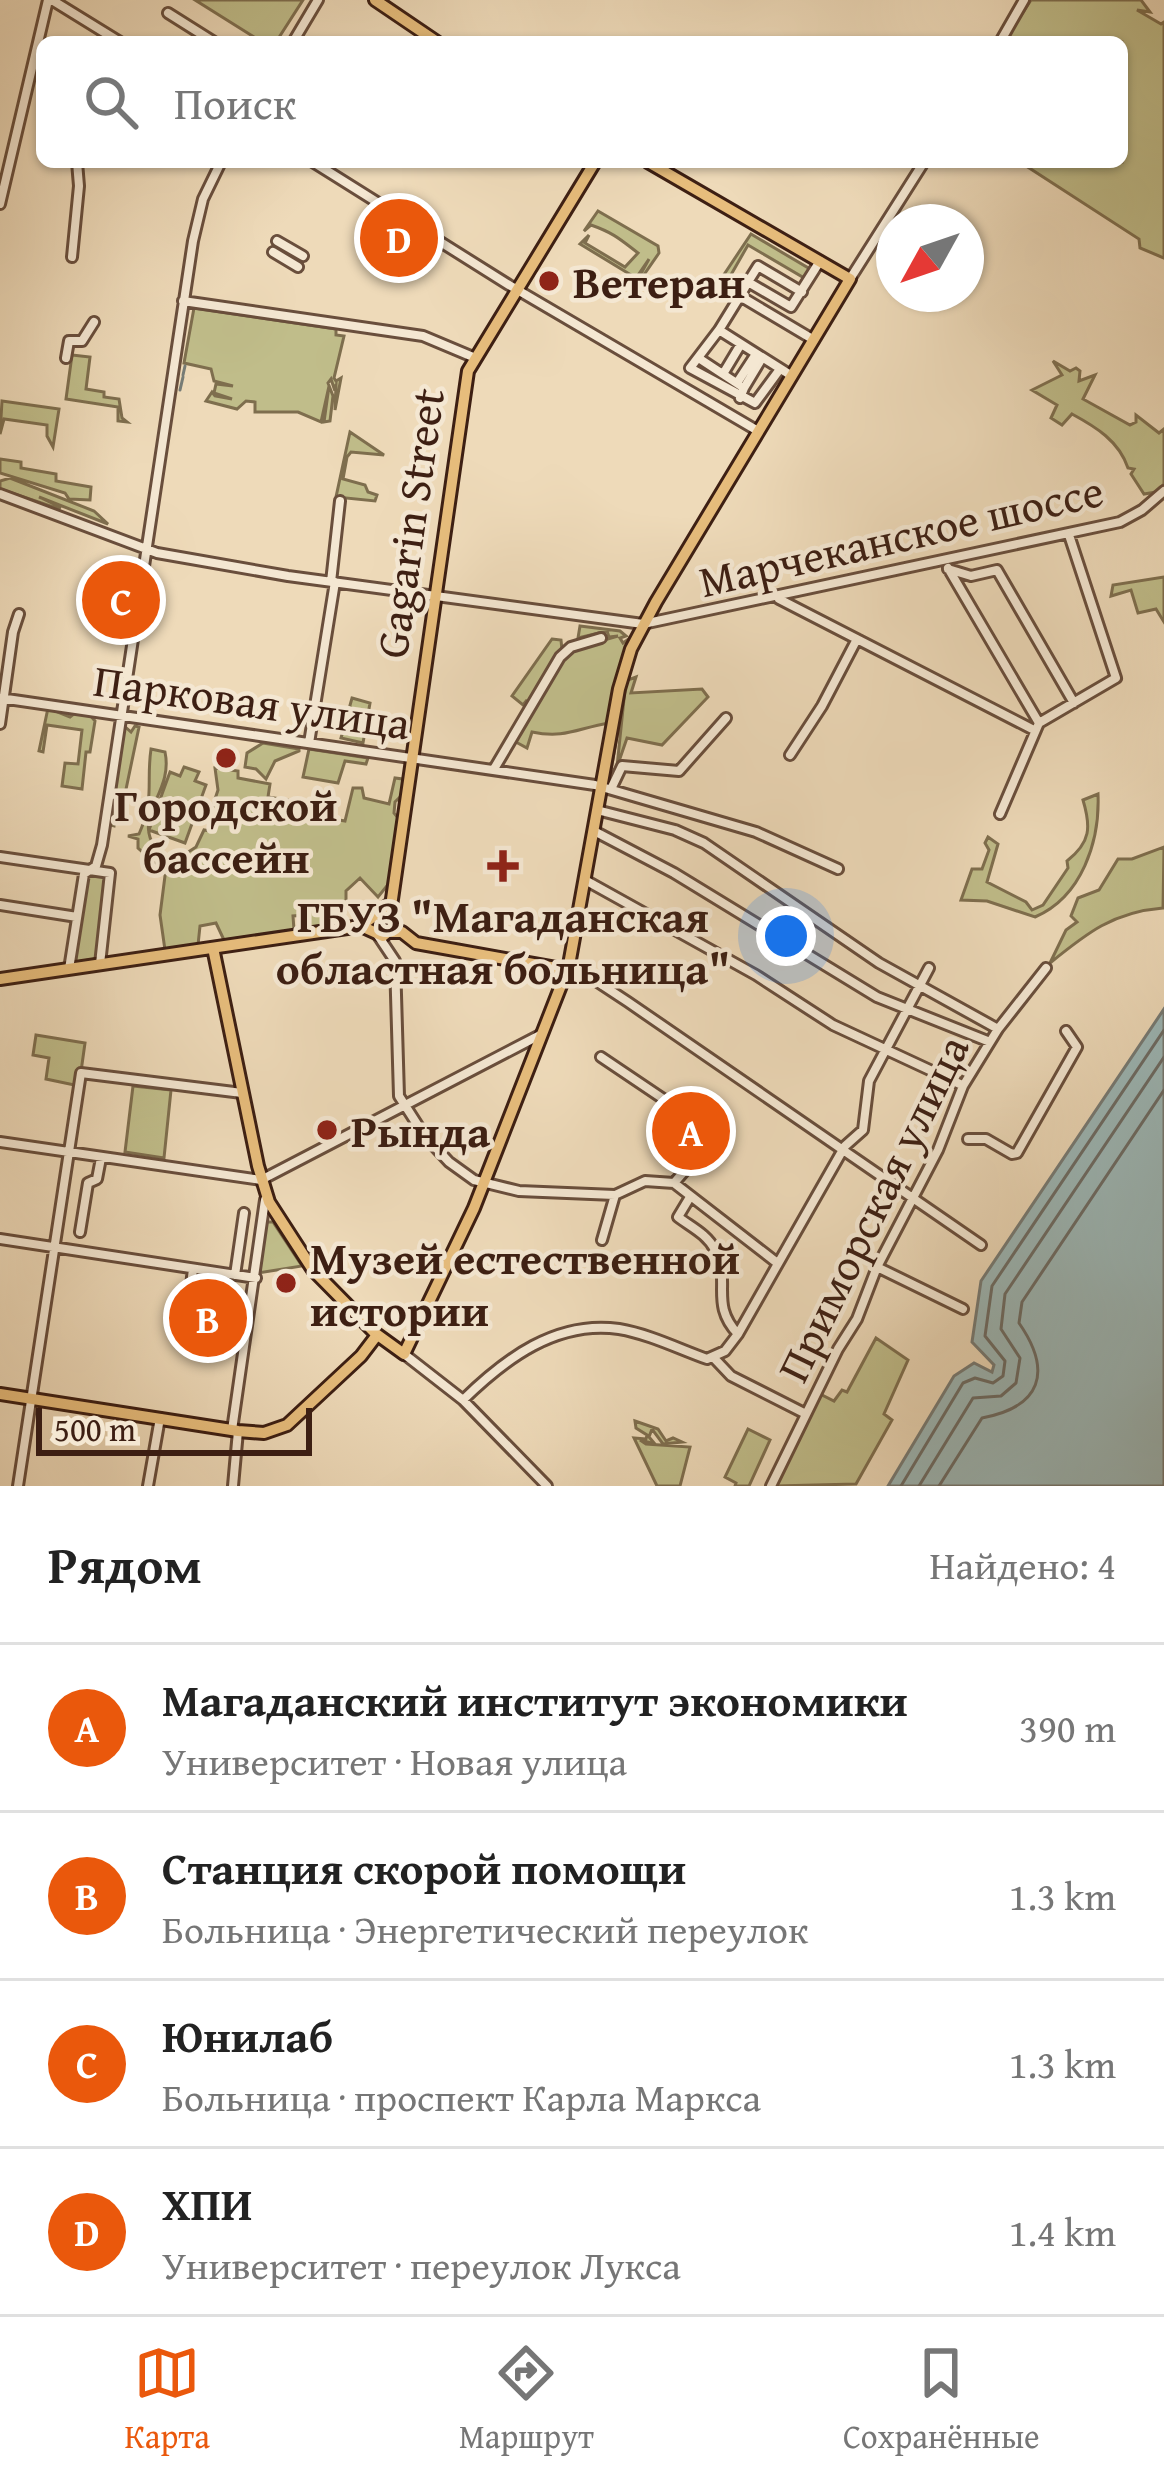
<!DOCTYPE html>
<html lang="ru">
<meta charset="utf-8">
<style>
:root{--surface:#fff;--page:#f2f2f2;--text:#222;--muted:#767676;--line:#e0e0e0;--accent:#ea580c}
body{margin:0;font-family:"Gentium Book Plus",serif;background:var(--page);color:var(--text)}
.compass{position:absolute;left:876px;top:204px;width:108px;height:108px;border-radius:50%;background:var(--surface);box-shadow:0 3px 9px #0004;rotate:230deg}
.scale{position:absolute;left:36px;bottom:30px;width:276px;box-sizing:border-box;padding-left:12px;border:6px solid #3d1f13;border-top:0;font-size:33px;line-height:42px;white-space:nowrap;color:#3d1f13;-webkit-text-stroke:9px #f4e7d2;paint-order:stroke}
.you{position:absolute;left:786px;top:936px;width:42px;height:42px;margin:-30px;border:9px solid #fff;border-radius:50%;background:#1a73e8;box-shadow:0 0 0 18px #1a73e833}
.badge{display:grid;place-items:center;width:78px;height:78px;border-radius:50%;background:var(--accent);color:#fff;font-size:39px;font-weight:700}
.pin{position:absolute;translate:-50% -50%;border:6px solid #fff;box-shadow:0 3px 12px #0006}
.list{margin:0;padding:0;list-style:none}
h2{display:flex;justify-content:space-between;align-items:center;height:156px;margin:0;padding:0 48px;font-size:51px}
h2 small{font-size:39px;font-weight:400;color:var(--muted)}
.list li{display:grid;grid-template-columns:78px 1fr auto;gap:36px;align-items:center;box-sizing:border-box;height:168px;padding:0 48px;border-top:3px solid var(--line)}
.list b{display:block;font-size:45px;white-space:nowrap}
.list p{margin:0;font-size:39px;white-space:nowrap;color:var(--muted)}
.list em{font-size:39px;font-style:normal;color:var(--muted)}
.icon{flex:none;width:66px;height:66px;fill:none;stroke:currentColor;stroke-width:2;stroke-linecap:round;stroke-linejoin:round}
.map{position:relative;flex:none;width:1164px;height:1486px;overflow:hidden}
.search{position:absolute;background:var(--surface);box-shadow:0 3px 9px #0004;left:36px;right:36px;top:36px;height:132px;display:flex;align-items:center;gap:30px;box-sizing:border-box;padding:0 42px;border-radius:18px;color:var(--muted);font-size:45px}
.sheet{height:828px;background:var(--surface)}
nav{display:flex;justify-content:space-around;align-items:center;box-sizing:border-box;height:168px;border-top:3px solid var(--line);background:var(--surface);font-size:33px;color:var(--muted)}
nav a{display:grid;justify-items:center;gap:6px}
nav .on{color:var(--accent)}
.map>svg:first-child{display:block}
.green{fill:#c0bd8a;stroke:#7e6e4e;stroke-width:3}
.water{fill:#9cb8b8;stroke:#767b76;stroke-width:3}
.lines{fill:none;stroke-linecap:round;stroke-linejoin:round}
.shore{stroke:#6c6c66;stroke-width:3}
.stream{stroke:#767b76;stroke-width:3}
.minor-casing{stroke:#694e3c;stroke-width:14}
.major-casing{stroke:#3d1f13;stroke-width:16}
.minor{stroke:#f4e7d2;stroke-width:8}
.major{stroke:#e7bd7c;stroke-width:10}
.poi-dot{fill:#8f2418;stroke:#f4e7d2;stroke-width:4.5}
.labels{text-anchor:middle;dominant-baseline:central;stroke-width:9;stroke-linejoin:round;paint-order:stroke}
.poi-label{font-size:45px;font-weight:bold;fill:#3d1f13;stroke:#f4e7d2;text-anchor:start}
.street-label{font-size:45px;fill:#3d1f13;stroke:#f4e7d2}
</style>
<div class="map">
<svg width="1164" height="1486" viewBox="0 0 1164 1486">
<rect width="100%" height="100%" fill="#eedab9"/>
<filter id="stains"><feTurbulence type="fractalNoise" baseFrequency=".00167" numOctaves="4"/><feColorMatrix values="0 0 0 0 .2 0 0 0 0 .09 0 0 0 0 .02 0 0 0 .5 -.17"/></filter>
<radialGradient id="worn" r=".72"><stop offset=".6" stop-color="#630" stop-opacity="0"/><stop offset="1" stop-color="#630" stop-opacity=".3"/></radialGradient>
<path class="green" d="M195 0H303L276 42H262Z
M1031 0H1141L1150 12 1137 10 1161 24 1164 22V258L1140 248 1139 239 1020 162H1122V42H1004Z
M598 211 658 246 659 253 641 279H638L649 259 636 278 580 244 589 235 585 243 625 267 638 253C621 240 614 233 591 225L584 231Z
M751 234 810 269 806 279 748 245 724 287 719 282Z
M194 308 336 329V335L344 336 334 378 336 381 341 378 335 410 336 385 334 388 331 379 328 383 333 396 330 421 324 422 329 386 321 422 298 412H255V402L246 401 237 409 206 401 212 392 215 396 232 399 214 393 216 384 233 386 214 381 211 369 184 363Z
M72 355 90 357 86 389 104 392V397L119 399 122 418 127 422 118 421V407L66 399Z
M1053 361 1070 371 1076 368 1080 371 1079 381 1095 375 1083 399 1130 425 1136 422V415L1159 433 1164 429V484L1156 492 1144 494 1131 474 1134 469 1128 468C1119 441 1096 427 1072 414L1062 425 1051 418 1057 405 1032 390 1062 375Z
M2 401 59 409 53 447 47 436V425L4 419 0 434Z
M350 432 384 455 351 452 347 457 343 479 365 485 368 492 377 495 375 501 336 497Z
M0 459 21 462V468L56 474V481L91 487 90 500 69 499 65 493 0 473Z
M10 478 94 511 108 524 39 497 60 507 59 509 0 489V481Z
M1164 577V622L1156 609 1138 613 1131 590 1111 596 1113 585Z
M580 626 620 631 626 636 620 638 623 643 630 638 609 723C578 728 565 739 532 732L527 748 514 741 565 656 583 646 618 636 609 637 607 631 578 638Z
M552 639 561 640 562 650 525 708 527 700 523 705 512 696Z
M636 677 631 693 702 689 708 697 662 745 627 738 617 767 625 689 609 782 625 681Z
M352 698 370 703 363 743 341 738Z
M48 708 70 717 75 713 89 714 95 721 90 752H86L82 789 62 786 65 763 78 764 82 730 47 725 43 752 39 751Z
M122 724 131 732 135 726 139 727 120 818 115 817 114 826 106 824Z
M263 743 299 749V751L275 761 266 779 256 769 245 767 247 753Z
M151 749 165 752C175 799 120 819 169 864L182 861V856L196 847 204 830 211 831 219 808 213 805 218 790 215 768 238 771V778L270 784 268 797 299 802 298 813 345 821 353 788H362L364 798 389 804 395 778 403 779 407 765 402 795 395 802 394 813 399 819 389 889 386 887 378 897 360 878 346 891V903L340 909 343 921 308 928 306 915 293 916 294 930 224 940 216 923 200 926 198 945 165 950 160 915 166 868 157 865 138 848V839L128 836 139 834C155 798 146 783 151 749Z
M309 749 368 758 366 764 345 761 338 783 303 777Z
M184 767 199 772 195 781 206 785 185 843 149 830 170 772 180 776Z
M1098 794C1100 841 1082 897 1035 917L987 901 961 900 972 869H982L989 850 985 843 988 837 998 844 987 882 1026 902 1032 910 1043 905 1068 868 1067 861C1091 842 1091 827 1083 800Z
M1164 847 1163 908C1113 912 1087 933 1050 963L1066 930 1077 922 1071 916 1078 898 1099 890 1118 859H1132Z
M108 872 101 958 70 963 84 873Z
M36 1035 85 1043 79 1086 46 1079 49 1058 33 1055Z
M133 1086 171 1090 164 1158 125 1152Z
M266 1222H273L302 1266 258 1273Z
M876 1338 908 1360 884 1414 892 1420 856 1484 775 1486 820 1394 834 1401 842 1390 847 1392Z
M635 1421 658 1429 666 1441 673 1438 682 1442 663 1444 652 1429 649 1437 655 1444 640 1440 646 1444 690 1447 680 1486H657L634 1438 646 1439 647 1435 636 1428Z
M748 1429 770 1440 749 1486H735L736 1483 725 1477Z"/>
<path class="water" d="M1164 1009V1486H888L954 1376 974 1363 992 1372 994 1365 972 1342 981 1281Z"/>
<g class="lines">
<path class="shore" d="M901 1486 963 1383 975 1378 993 1383 1003 1376 1005 1361 985 1336 992 1286 1164 1030
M919 1486 973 1398 1001 1396 1016 1383 1020 1358 1001 1329 1005 1294 1164 1057
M939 1486 982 1418C1041 1407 1053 1372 1019 1323L1022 1302 1164 1090"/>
<path class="stream" d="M183 375 185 366
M180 390 183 377"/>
<g class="minor-casing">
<path id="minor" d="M52 0 120 42
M168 13 214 42
M293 42 318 0
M1000 42 1024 0
M313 162 509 285 758 431
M0 204 48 0
M277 241 303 256
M273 252 298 267
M72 257 79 186 77 162
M850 279 924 162
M748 282 740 296 814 340
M802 292 758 266 748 282 791 307 820 261
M740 296 719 330 792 376
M183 301 423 336 473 357
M719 330 690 368 755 403 780 369
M66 358 69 341H82L94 322
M700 359 744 388 740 398
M723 374 741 344
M737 383 756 354
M744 388 762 358
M0 494 157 553 288 576 643 624 1120 522 1142 510 1164 491
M948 568 1039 723
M948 569 971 576 997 570 1074 703
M331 582 340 501
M779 599 1034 730
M0 698 595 785 756 832 838 869
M0 724 13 632 19 614
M309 743 335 582
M790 755 822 706 857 639
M494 769 560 657 571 647 601 638
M611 789 622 766 679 771 726 718
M597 810 675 830 704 843 879 963 998 1029
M1000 814 1039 723 1116 678 1069 535
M594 831 674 873 877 997 990 1042
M0 857 110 873 100 964
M585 880 756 975 833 1025 962 1085
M0 905 77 917
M377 934 395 961 399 1096 424 1135 449 1162 474 1180 519 1191 615 1195 645 1181 674 1183
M69 969 84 874 96 866 102 845 193 241 203 199 221 162
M567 970 587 975 628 1002 981 1245
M601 1057 702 1125C708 1146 688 1167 674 1183L776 1262
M968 1139H986L1012 1154 1017 1153 1077 1047 1066 1031
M0 1142 261 1180 540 1035
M690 1197 678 1217C691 1227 707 1234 715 1250 732 1282 709 1303 738 1334
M80 1232 88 1183 97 1179 101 1158
M0 1239 256 1278
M602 1240 615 1195
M877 1267 963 1309
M235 1275 244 1213
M186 1326 193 1269
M404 1354 463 1400 547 1486
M713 1357 731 1376 806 1414
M463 1400C505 1359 556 1320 619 1329 649 1334 679 1349 707 1359L725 1351 738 1334 845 1146 863 1130 869 1081 929 968
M232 1430 265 1200
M18 1486 81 1073 242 1093
M148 1486 160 1418
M233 1486 238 1431
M771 1486 838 1349 857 1319 877 1267 938 1150 963 1086 998 1029 1046 968"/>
</g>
<g class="major-casing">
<path id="major" d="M375 0 437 42
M361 926 383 936 394 927 390 913 468 371 595 162
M392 932H402L416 943 567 970
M213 948 258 1166 269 1202 313 1270 375 1333 404 1354 474 1208 569 965 619 689 631 649 656 602 850 279 648 162
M0 979 361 926 391 903
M0 1394 238 1431 264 1433 287 1425 361 1356 377 1335"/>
</g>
<use href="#minor" class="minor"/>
<use href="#major" class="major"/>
</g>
<g class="poi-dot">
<circle cx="549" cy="281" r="12"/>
<circle cx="226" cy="758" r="12"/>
<path d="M497 848h12v12h12v12h-12v12h-12v-12h-12v-12h12z"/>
<circle cx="327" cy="1130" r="12"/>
<circle cx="286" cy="1283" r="12"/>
</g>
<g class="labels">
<g class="poi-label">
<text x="573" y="281">Ветеран</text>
<text x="226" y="804" text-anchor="middle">Городской<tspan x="226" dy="52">бассейн</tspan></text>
<text x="503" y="915" text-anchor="middle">ГБУЗ "Магаданская<tspan x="503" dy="52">областная больница"</tspan></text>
<text x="351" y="1130">Рында</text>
<text x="310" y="1257">Музей естественной<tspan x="310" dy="52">истории</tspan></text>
</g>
<g class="street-label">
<text transform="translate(409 523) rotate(-82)">Gagarin Street</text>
<text transform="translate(901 535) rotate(-13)">Марчеканское шоссе</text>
<text transform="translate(252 701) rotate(8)">Парковая улица</text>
<text transform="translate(872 1208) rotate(-64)">Приморская улица</text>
</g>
</g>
<rect width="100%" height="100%" filter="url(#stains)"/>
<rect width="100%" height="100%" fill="url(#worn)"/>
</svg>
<svg class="compass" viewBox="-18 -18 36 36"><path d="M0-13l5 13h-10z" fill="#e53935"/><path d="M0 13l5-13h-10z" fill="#767676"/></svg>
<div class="scale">500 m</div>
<div class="you"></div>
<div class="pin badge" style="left:691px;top:1131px">A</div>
<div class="pin badge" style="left:208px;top:1318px">B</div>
<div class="pin badge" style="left:121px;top:600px">C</div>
<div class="pin badge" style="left:399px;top:238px">D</div>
<div class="search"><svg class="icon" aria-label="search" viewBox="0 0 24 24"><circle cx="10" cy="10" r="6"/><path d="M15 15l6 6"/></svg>Поиск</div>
</div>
<section class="sheet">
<h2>Рядом<small>Найдено: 4</small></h2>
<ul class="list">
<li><span class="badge">A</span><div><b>Магаданский институт экономики</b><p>Университет · Новая улица</p></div><em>390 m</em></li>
<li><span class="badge">B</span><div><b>Станция скорой помощи</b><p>Больница · Энергетический переулок</p></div><em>1.3 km</em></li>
<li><span class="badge">C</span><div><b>Юнилаб</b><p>Больница · проспект Карла Маркса</p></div><em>1.3 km</em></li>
<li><span class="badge">D</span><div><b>ХПИ</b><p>Университет · переулок Лукса</p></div><em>1.4 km</em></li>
</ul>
</section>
<nav>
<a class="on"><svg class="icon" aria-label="map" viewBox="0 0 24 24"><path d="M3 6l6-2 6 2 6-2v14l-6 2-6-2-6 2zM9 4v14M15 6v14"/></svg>Карта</a>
<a><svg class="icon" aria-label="directions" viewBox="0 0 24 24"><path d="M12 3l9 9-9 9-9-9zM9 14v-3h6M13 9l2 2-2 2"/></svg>Маршрут</a>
<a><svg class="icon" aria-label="saved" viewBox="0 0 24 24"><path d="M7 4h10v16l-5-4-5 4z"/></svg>Сохранённые</a>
</nav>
